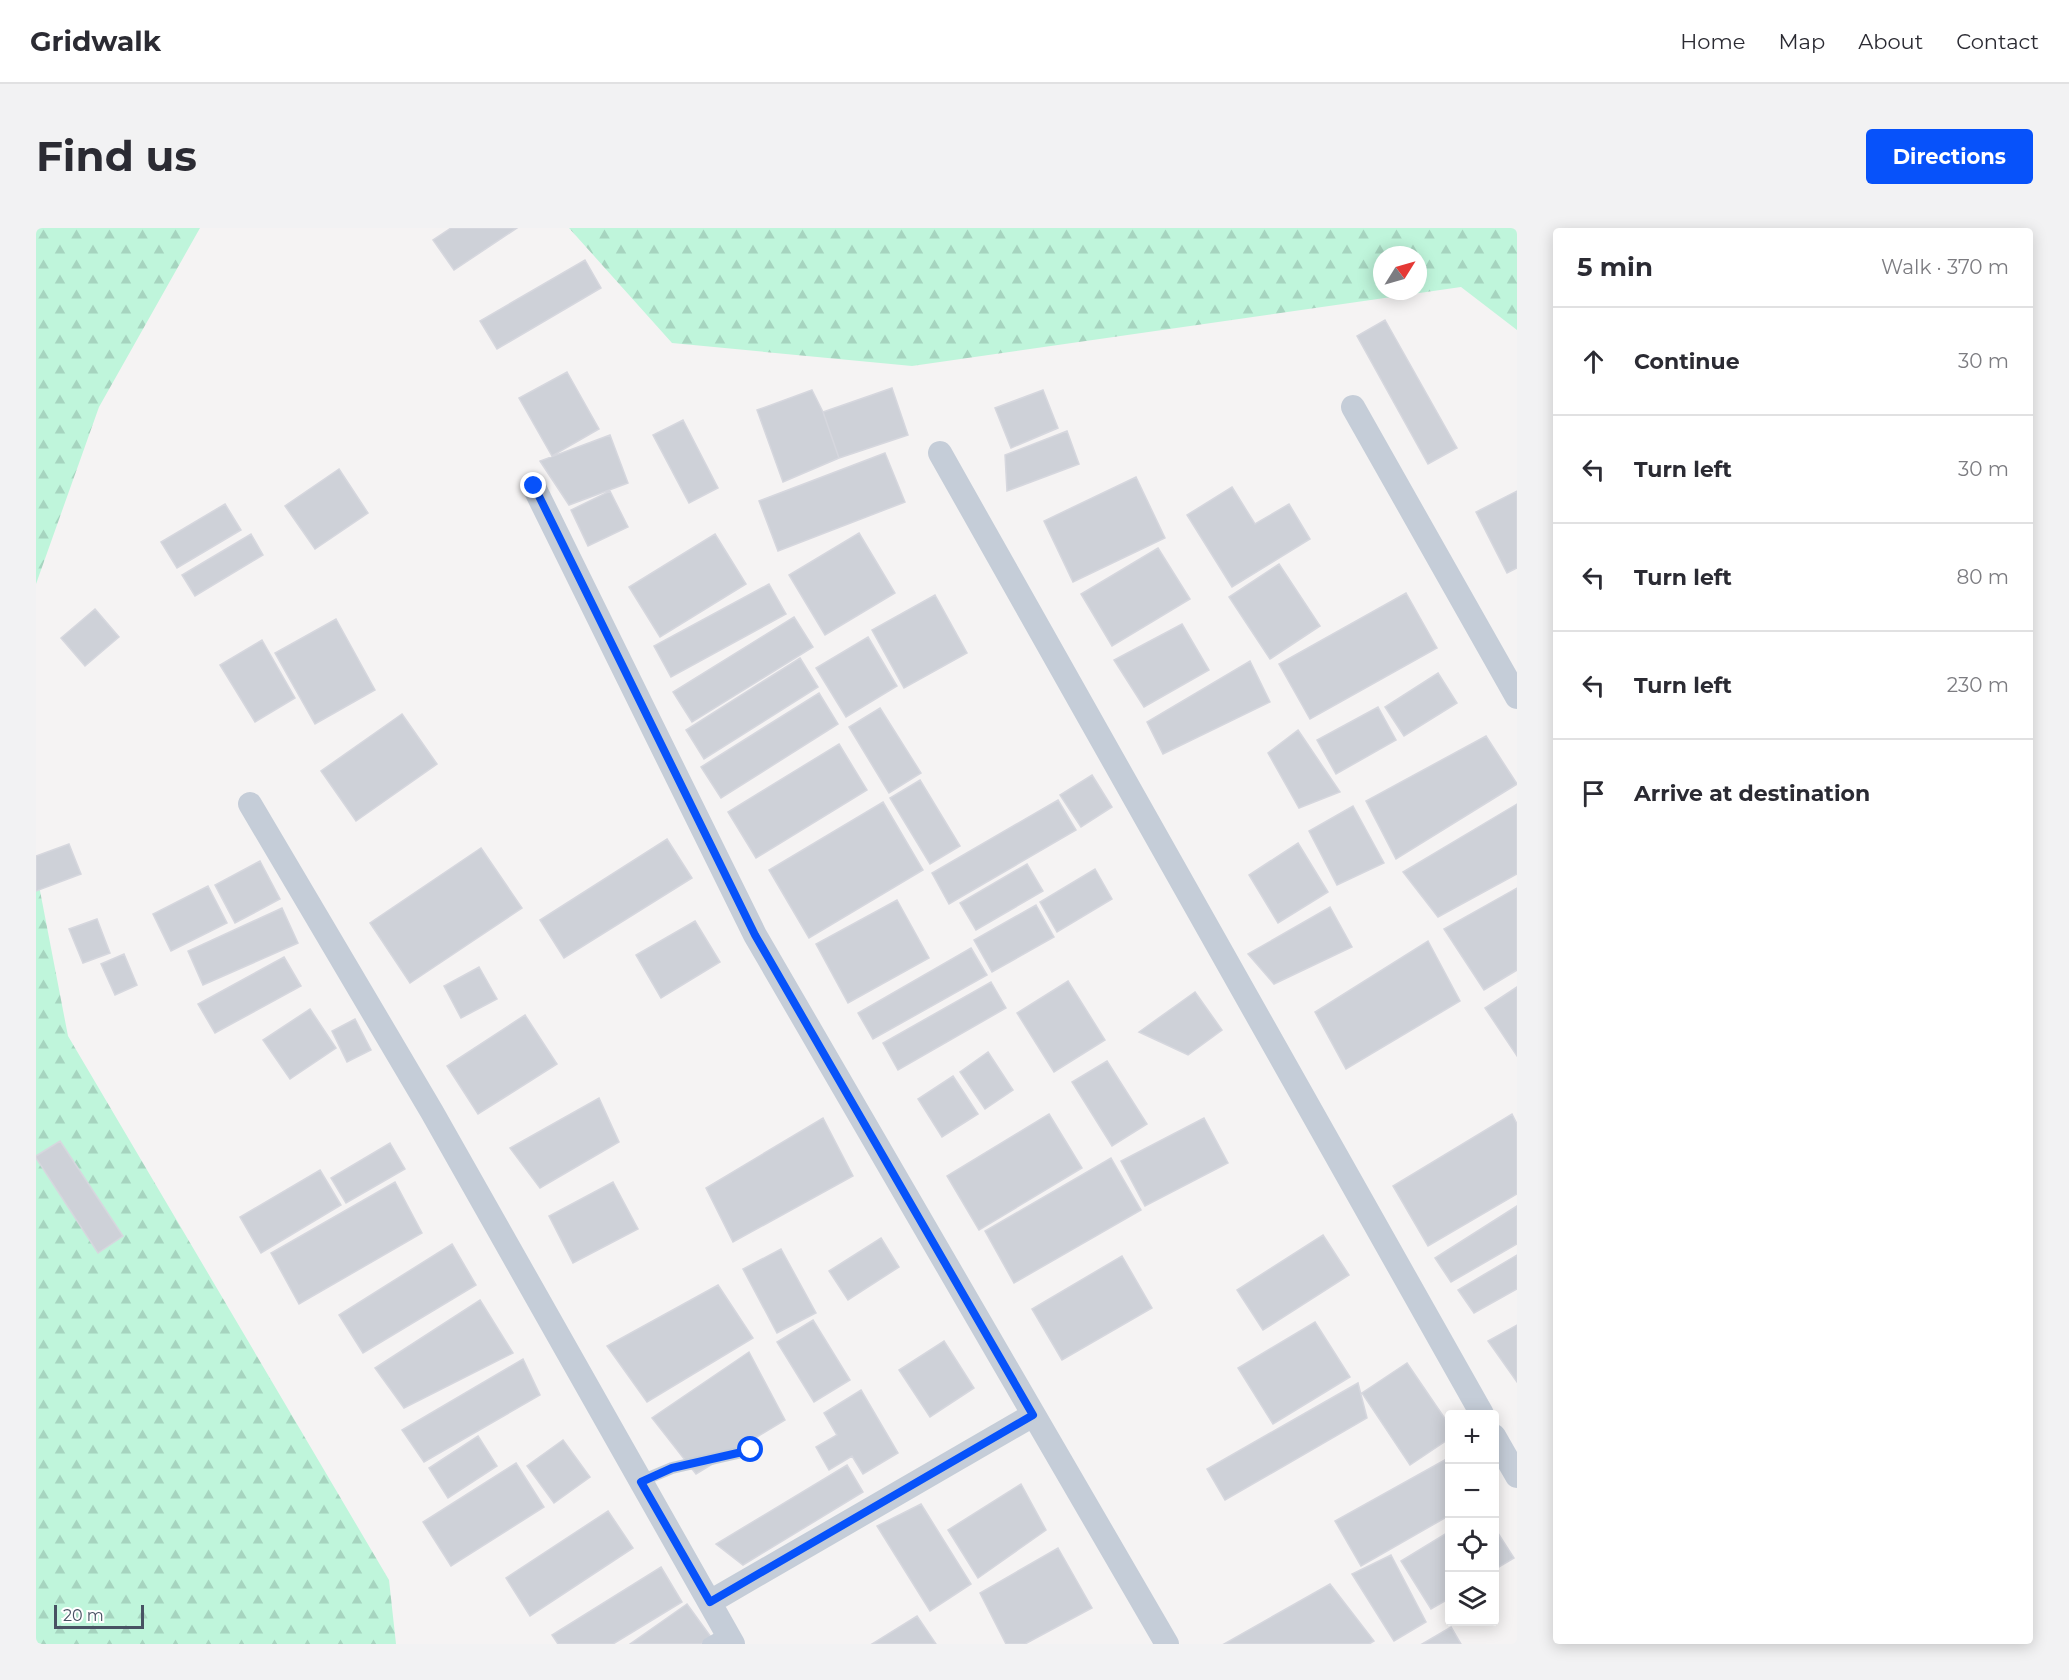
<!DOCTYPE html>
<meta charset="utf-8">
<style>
:root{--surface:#fff;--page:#f2f2f3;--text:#2b2b33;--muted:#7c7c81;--line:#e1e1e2;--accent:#0752fa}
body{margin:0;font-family:Montserrat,sans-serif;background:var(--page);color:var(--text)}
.controls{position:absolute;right:18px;bottom:18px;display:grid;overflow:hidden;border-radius:6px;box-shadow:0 3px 15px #0003}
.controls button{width:54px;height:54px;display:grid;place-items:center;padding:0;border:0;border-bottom:2px solid var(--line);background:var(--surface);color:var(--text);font:30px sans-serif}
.compass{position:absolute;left:1337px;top:18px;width:54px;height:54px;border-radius:50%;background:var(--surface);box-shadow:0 3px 15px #0003;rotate:53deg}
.scale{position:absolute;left:18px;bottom:15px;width:90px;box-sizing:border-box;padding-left:6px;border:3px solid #485263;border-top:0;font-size:16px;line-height:21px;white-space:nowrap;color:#485263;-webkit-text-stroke:4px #fff;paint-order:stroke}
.stop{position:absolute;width:18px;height:18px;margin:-14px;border:4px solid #0752fa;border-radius:50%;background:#fff}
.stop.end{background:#0752fa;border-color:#fff;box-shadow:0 2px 6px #0008}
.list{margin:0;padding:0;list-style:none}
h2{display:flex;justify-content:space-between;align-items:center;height:78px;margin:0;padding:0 24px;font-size:26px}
h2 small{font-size:20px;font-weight:400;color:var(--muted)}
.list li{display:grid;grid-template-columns:39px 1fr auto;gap:18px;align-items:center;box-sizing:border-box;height:108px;padding:0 24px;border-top:2px solid var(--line)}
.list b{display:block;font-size:22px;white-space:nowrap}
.list em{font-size:20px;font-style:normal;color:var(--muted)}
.icon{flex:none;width:33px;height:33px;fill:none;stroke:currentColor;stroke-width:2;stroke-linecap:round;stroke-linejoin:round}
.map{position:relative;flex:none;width:1481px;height:1416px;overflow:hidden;border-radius:6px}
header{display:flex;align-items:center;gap:36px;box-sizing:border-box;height:84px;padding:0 30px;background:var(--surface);border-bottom:2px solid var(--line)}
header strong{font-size:28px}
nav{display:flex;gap:33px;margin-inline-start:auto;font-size:21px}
.intro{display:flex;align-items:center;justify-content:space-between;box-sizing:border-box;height:144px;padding:0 36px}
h1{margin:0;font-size:42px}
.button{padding:15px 27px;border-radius:6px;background:var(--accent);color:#fff;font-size:21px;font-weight:700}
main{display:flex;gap:36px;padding:0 36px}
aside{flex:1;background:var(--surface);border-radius:6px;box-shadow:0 3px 15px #0003}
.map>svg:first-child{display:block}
.forest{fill:url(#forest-firs);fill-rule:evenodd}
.building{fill:#ced1d8;stroke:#d6d7de;stroke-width:1.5}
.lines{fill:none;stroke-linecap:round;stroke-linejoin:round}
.service{stroke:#c5cdd8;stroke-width:12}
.minor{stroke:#c5cdd8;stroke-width:24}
.route{stroke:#0752fa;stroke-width:8}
</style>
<header>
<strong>Gridwalk</strong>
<nav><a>Home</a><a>Map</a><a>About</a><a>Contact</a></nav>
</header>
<div class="intro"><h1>Find us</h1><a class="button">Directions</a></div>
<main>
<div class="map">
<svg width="1481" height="1416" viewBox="0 0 1481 1416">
<defs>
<pattern id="forest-firs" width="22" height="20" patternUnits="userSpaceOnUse" patternTransform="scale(1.5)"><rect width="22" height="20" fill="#bff5db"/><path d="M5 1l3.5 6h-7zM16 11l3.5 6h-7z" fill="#a6d4bf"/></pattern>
</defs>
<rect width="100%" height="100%" fill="#f5f3f3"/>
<path class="forest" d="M0 0H164L63 179 0 356Z
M533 0H1481V102L1425 59 876 138 636 115ZM1346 27H1382V63H1346Z
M0 642 32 808 353 1352 360 1416H0Z"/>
<path class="building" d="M415 0H481L418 42 397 12Z
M549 32 565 60 461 121 444 93Z
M1349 92 1421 220 1392 236 1321 108Z
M531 144 563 201 516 228 483 170Z
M856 160 872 207 803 230 787 184Z
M776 162 787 184 803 230 747 254 721 182Z
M1007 162 1022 200 975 220 959 180Z
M647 192 682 260 653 275 617 207Z
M1031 203 1043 236 971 263 969 227Z
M574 207 592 255 533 277 504 233Z
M849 225 869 274 742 323 723 273Z
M303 241 332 285 279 321 249 278Z
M1100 249 1129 310 1037 354 1008 293Z
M1196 259 1219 296 1253 276 1274 311 1196 359 1151 287Z
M574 263 592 299 552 318 535 282Z
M1481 263V340L1471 345 1440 284Z
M189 276 205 302 141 340 125 314Z
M823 305 859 365 789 407 753 347Z
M215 306 227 327 159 368 146 347Z
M679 306 710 356 624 409 593 359Z
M1122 320 1154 371 1076 418 1045 366Z
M1243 336 1284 398 1234 431 1193 369Z
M733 356 750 386 635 449 618 418Z
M1370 365 1401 420 1274 491 1243 436Z
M899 367 931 425 868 460 836 402Z
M59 381 83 409 49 438 25 410Z
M758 389 777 419 656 494 637 464Z
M300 391 339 462 279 496 239 425Z
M1146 396 1173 442 1108 479 1078 432Z
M832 409 861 458 810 489 780 440Z
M226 412 259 470 219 494 184 437Z
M764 430 782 459 668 531 650 502Z
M1214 433 1234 474 1127 526 1111 494Z
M1402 445 1421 475 1368 508 1349 479Z
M783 465 802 496 685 570 665 539Z
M1342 479 1360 512 1300 546 1281 512Z
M844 480 885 545 853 565 813 499Z
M366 486 401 536 320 593 285 543Z
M1262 502 1304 564 1263 580 1232 525Z
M1450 508 1481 556 1360 631 1330 573Z
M803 516 831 562 720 630 692 584Z
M1056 547 1076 579 1045 599 1024 567Z
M884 552 924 618 894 636 854 570Z
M1022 572 1040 602 913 676 896 645Z
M847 574 887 642 773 710 733 642Z
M1481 576V646L1402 689 1367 644Z
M1317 578 1348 635 1301 657 1273 603Z
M631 611 656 650 528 730 504 692Z
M1262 615 1292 664 1242 695 1213 647Z
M33 616 45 646 0 663V628Z
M445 620 486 680 374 755 334 695Z
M224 633 244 671 199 695 179 657Z
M991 636 1007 663 940 702 924 675Z
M1059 641 1076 671 1021 704 1004 674Z
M172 658 191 695 135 723 117 686Z
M1481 660V742L1448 762 1408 701Z
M861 672 893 730 812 775 780 716Z
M1000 677 1018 709 956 744 938 712Z
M1294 679 1316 719 1238 756 1212 726Z
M246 680 262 715 167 757 152 723Z
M61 691 74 725 47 735 33 701Z
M659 693 684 734 625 770 600 727Z
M1392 713 1424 773 1310 841 1279 784Z
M935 720 951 747 837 811 822 785Z
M88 726 101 757 79 767 65 736Z
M248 729 265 758 179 805 162 776Z
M443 739 461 771 425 790 408 758Z
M1032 753 1069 812 1018 844 981 785Z
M955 754 970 780 862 842 847 815Z
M1481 759V828L1449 780Z
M1159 764 1186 802 1152 827 1103 804Z
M274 781 300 820 254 851 227 812Z
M489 787 521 836 442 886 411 838Z
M319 791 335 822 311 834 296 803Z
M952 824 977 862 949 881 924 844Z
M1071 833 1111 896 1076 918 1036 854Z
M917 848 942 886 906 909 882 871Z
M563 870 583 914 504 960 474 920Z
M1013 886 1046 940 943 1002 911 948Z
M1476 886 1481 896V966L1392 1018 1357 958Z
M787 890 817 948 697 1014 670 960Z
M1168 890 1192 935 1109 978 1085 933Z
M24 913 87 1008 62 1025 0 930V928Z
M354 915 369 941 310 975 295 950Z
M1075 930 1105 982 978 1055 949 1003Z
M284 942 305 977 225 1025 204 989Z
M359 954 386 1005 263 1076 235 1025Z
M577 954 602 1001 537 1035 513 988Z
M1481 978V1016L1415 1054 1399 1030Z
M1287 1007 1313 1047 1227 1102 1201 1062Z
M845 1010 863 1039 812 1072 793 1043Z
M416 1016 440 1057 327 1125 303 1087Z
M745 1021 780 1085 741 1105 707 1041Z
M1481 1027V1061L1438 1085 1422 1062Z
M1086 1028 1116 1080 1026 1132 996 1081Z
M682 1057 717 1110 611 1174 571 1118Z
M444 1072 477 1125 368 1180 339 1140Z
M777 1092 814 1152 778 1174 741 1114Z
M1279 1094 1314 1149 1237 1196 1202 1140Z
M1481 1097V1154L1452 1113Z
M908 1113 938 1160 894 1189 863 1142Z
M713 1124 749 1192 660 1246 616 1190Z
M487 1131 504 1167 388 1234 366 1202Z
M1371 1135 1414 1198V1210L1374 1237 1326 1165Z
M1322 1155 1331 1190 1189 1272 1171 1241Z
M825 1162 862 1225 827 1246 816 1228 793 1242 780 1219 801 1207 788 1185Z
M442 1208 461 1238 412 1270 393 1240Z
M527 1212 554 1249 518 1275 491 1238Z
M1414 1229V1287L1325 1338 1299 1293Z
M480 1235 508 1279 415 1338 387 1294Z
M811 1237 827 1264 707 1337 680 1316Z
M985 1256 1010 1302 942 1350 912 1302Z
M885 1276 935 1356 894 1383 841 1298Z
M572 1283 597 1320 494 1388 470 1350Z
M1458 1299 1478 1330 1458 1342Z
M1414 1303V1370L1395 1381 1365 1333Z
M1022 1320 1056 1380 989 1416H970L944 1365Z
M1355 1327 1390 1394 1358 1413 1316 1346Z
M625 1339 646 1374 577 1416H522L516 1407Z
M1294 1356 1338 1413 1333 1416H1188Z
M651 1376 675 1409 665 1416H594Z
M881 1388 900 1416H836Z
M1415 1399 1425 1416H1386Z"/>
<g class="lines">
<path class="service" d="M605 1253 636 1240 715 1222
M672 1416 691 1405"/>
<path class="minor" d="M1317 179 1481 469
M904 225 1446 1186
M498 259 719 707 1131 1416
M214 576 396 884 697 1416
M1458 1208 1481 1248
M674 1374 997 1187"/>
</g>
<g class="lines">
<path class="route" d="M498 258 719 707 997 1187 674 1374 605 1254 636 1240 715 1222"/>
</g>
</svg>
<div class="controls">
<button>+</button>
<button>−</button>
<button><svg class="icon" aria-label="locate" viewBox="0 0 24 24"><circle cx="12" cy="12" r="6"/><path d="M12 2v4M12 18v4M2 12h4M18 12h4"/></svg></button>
<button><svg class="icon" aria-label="layers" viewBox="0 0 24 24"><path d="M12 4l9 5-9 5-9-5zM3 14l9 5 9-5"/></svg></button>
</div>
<svg class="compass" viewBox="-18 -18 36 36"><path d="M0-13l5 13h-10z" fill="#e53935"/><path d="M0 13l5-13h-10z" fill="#7c7c81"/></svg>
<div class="scale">20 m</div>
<div class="stop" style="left:715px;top:1222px"></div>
<div class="stop end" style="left:498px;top:258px"></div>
</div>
<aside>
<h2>5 min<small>Walk · 370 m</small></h2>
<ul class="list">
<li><svg class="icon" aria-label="ahead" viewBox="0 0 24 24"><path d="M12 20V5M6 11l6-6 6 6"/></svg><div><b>Continue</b></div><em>30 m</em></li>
<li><svg class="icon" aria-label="left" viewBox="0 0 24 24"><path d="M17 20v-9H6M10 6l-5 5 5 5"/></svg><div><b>Turn left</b></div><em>30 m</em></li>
<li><svg class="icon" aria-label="left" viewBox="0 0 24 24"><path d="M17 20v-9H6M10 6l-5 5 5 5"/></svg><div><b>Turn left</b></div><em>80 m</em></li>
<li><svg class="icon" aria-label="left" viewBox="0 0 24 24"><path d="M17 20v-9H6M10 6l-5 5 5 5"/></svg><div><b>Turn left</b></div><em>230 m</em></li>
<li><svg class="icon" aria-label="arrive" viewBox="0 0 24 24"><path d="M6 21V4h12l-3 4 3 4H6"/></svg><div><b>Arrive at destination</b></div></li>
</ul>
</aside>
</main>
